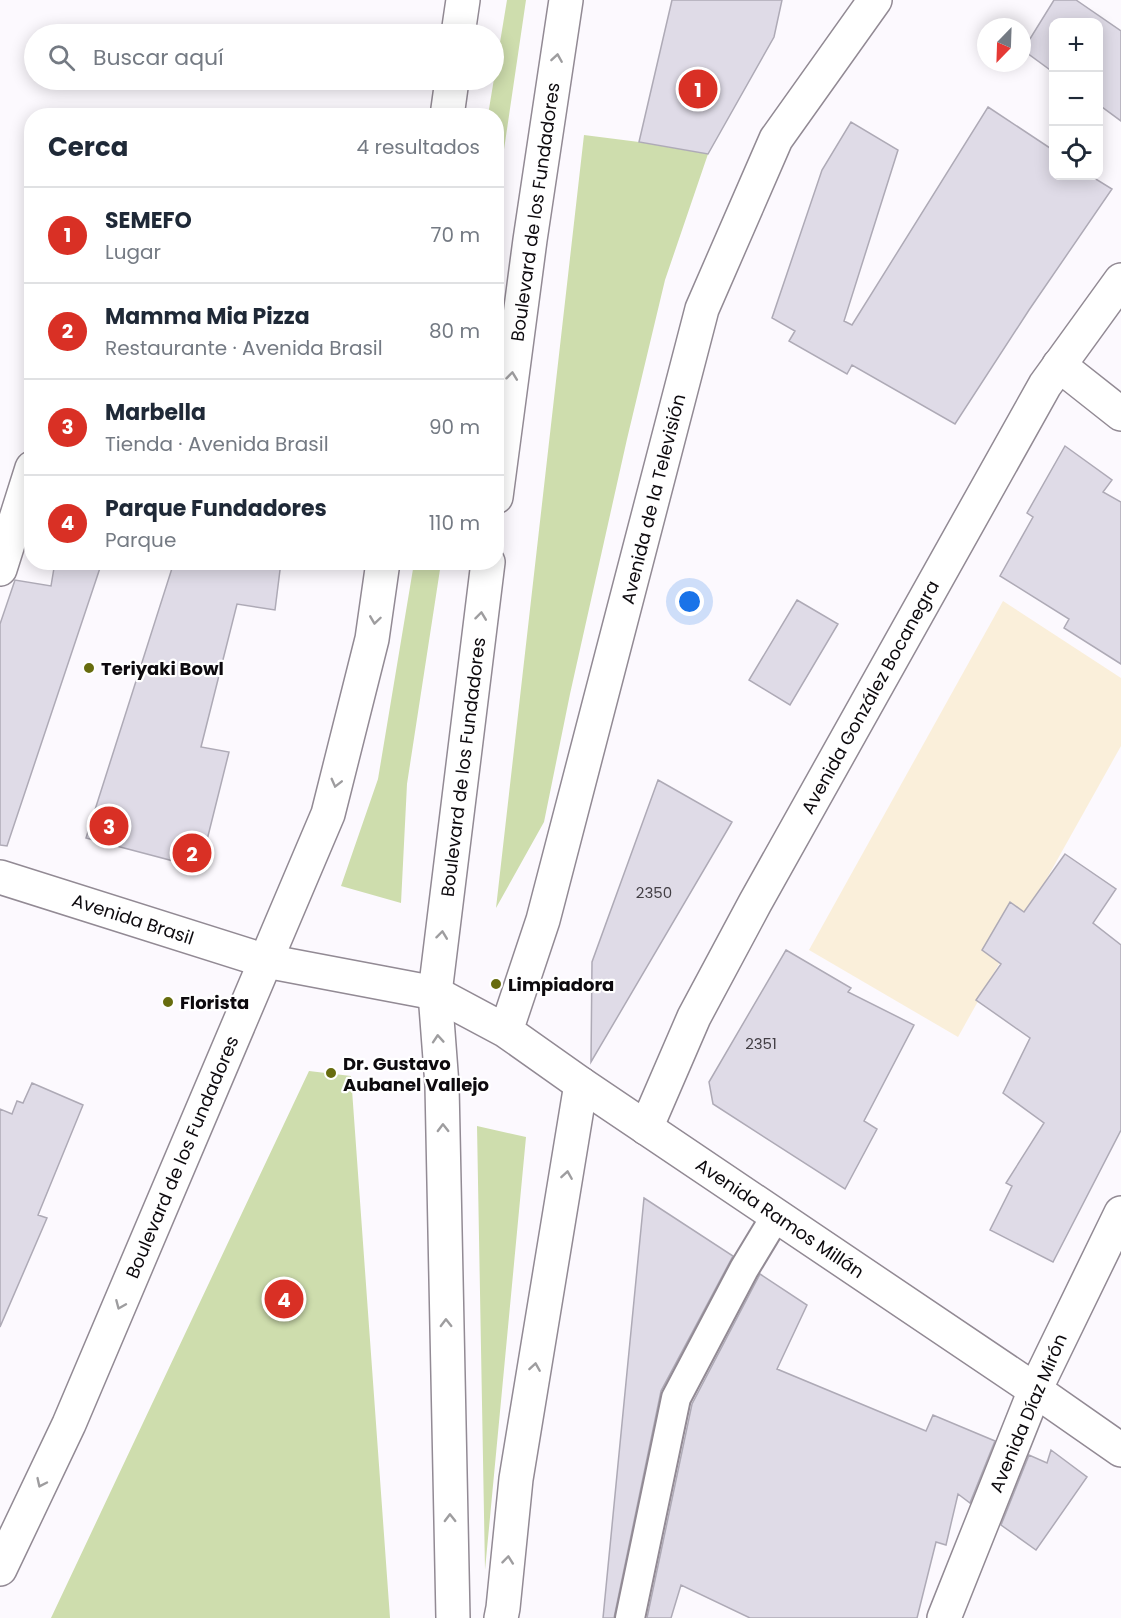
<!DOCTYPE html>
<html lang="es">
<meta charset="utf-8">
<style>
:root{--surface:#fff;--page:#f6f6f7;--text:#1f2937;--muted:#747a83;--line:#e0e1e3;--accent:#d93025}
body{margin:0;font-family:Poppins,sans-serif;background:var(--page);color:var(--text)}
.controls{position:absolute;right:18px;top:18px;display:grid;overflow:hidden;border-radius:12px;box-shadow:0 3px 15px #0003}
.controls button{width:54px;height:54px;display:grid;place-items:center;padding:0;border:0;border-bottom:2px solid var(--line);background:var(--surface);color:var(--text);font:30px sans-serif}
.compass{position:absolute;left:977px;top:18px;width:54px;height:54px;border-radius:50%;background:var(--surface);box-shadow:0 3px 15px #0003;rotate:203deg}
.you{position:absolute;left:690px;top:602px;width:21px;height:21px;margin:-15px;border:4px solid #fff;border-radius:50%;background:#1a73e8;box-shadow:0 0 0 9px #1a73e833}
.badge{display:grid;place-items:center;width:39px;height:39px;border-radius:50%;background:var(--accent);color:#fff;font-size:20px;font-weight:700}
.pin{position:absolute;translate:-50% -50%;border:3px solid #fff;box-shadow:0 2px 6px #0006}
.list{margin:0;padding:0;list-style:none}
h2{display:flex;justify-content:space-between;align-items:center;height:78px;margin:0;padding:0 24px;font-size:26px}
h2 small{font-size:20px;font-weight:400;color:var(--muted)}
.list li{display:grid;grid-template-columns:39px 1fr auto;gap:18px;align-items:center;box-sizing:border-box;height:96px;padding:0 24px;border-top:2px solid var(--line)}
.list b{display:block;font-size:22px;white-space:nowrap}
.list p{margin:0;font-size:20px;white-space:nowrap;color:var(--muted)}
.list em{font-size:20px;font-style:normal;color:var(--muted)}
.icon{flex:none;width:33px;height:33px;fill:none;stroke:currentColor;stroke-width:2;stroke-linecap:round;stroke-linejoin:round}
.map{position:relative;flex:none;width:1121px;height:1618px;overflow:hidden}
.search{position:absolute;background:var(--surface);box-shadow:0 3px 15px #0003;left:24px;top:24px;width:480px;height:66px;display:flex;align-items:center;gap:15px;box-sizing:border-box;padding:0 21px;border-radius:33px;color:var(--muted);font-size:22px}
.panel{position:absolute;background:var(--surface);box-shadow:0 3px 15px #0003;left:24px;top:108px;width:480px;height:462px;border-radius:24px}
.map>svg:first-child{display:block}
.education{fill:#faefda}
.green{fill:#ceddad}
.building{fill:#dfdbe7;stroke:#aeaab6;stroke-width:1.5}
.lines{fill:none;stroke-linecap:round;stroke-linejoin:round}
.service-casing{stroke:#928a94;stroke-width:32}
.minor-casing{stroke:#928a94;stroke-width:36}
.tertiary-casing{stroke:#928a94;stroke-width:36}
.secondary-casing{stroke:#928a94;stroke-width:36}
.primary-casing{stroke:#928a94;stroke-width:36}
.service{stroke:#fff;stroke-width:28}
.minor{stroke:#fff;stroke-width:33}
.tertiary{stroke:#fff;stroke-width:33}
.secondary{stroke:#fff;stroke-width:33}
.primary{stroke:#fff;stroke-width:33}
.oneway{stroke:#9e9d9f}
.poi-dot{fill:#676c0e;stroke:#fff;stroke-width:2}
.labels{text-anchor:middle;dominant-baseline:central;stroke-width:4.5;stroke-linejoin:round;paint-order:stroke}
.number-label{font-size:15px;fill:#423e44}
.street-label{font-size:18px;fill:#0d0a0e;stroke:#fff}
.poi-label{font-size:18px;font-weight:bold;fill:#0d0a0e;stroke:#fff;text-anchor:start}
</style>
<div class="map">
<svg width="1121" height="1618" viewBox="0 0 1121 1618">
<rect width="100%" height="100%" fill="#fcf9fe"/>
<path class="education" d="M1003 601 1121 678V746L958 1037 809 950Z"/>
<path class="green" d="M507 0H526L497 197 496 116 488 115Z
M584 135 639 142 708 154 665 280 627 439 570 694 544 822 496 908Z
M414 563H441L407 784 401 903 341 886 378 779Z
M309 1071 351 1076 390 1618H51Z
M477 1126 526 1137 485 1570Z"/>
<path class="building" d="M672 0H782L774 37 708 154 639 142Z
M1054 0H1076L1121 31V121L1098 104V22H1053V72L1023 50Z
M988 107 1053 150V176H1091L1112 189 1029 310 955 424 852 365 847 374 789 341 795 331 772 318 822 170 851 122 898 150 844 321 852 325Z
M1065 446 1112 480 1103 492 1121 502V664L1064 628 1069 619 1000 576 1033 517 1027 513Z
M55 562H102L7 846 0 845V624L15 580 51 586Z
M174 562H281L275 610 237 604 201 747 229 752 200 868 86 838Z
M797 600 838 624 790 705 749 680Z
M658 780 732 822 591 1062 592 962Z
M1065 854 1116 889 1093 923 1121 945V1130L1053 1262 990 1230 1012 1186 1006 1183 1044 1123 1003 1093 1030 1038 976 1000 1001 964 982 950 1010 902 1024 912Z
M786 950 851 988 848 992 914 1025 864 1121 877 1129 845 1189 713 1104 709 1082Z
M32 1083 83 1105 38 1215 47 1218 0 1327V1109L12 1114 17 1101 23 1103Z
M644 1198 733 1256 661 1391 614 1618H603Z
M760 1274 807 1305 777 1369 926 1431 933 1415 995 1441 970 1503 958 1494 946 1545 936 1542 917 1618H750L681 1585 671 1618H647L692 1404Z
M1051 1450 1087 1477 1036 1550 1001 1525 1029 1455 1047 1463Z"/>
<g class="lines">
<g class="service-casing">
<path id="service" d="M630 1618 676 1398 744 1269 776 1216"/>
</g>
<g class="minor-casing">
<path id="minor" d="M1059 365 1121 414
M0 569 32 468
M944 1618 1035 1390 1121 1213"/>
</g>
<g class="tertiary-casing">
<path id="tertiary" d="M646 1128 694 1017 755 903 1045 385 1121 280"/>
</g>
<g class="secondary-casing">
<path id="secondary" d="M0 877 266 961 435 993 506 1031 581 1084 1035 1390 1121 1450
M506 1031 543 920 702 309 776 139 875 0"/>
</g>
<g class="primary-casing">
<path id="primary" d="M458 34 463 0
M447 116 452 80
M496 497 530 240 566 0
M0 1569 69 1424 328 814 372 639 383 562
M453 1618 442 1085 435 993 488 562
M501 1618 503 1608 516 1479 581 1084"/>
</g>
<use href="#service" class="service"/>
<use href="#minor" class="minor"/>
<use href="#tertiary" class="tertiary"/>
<use href="#secondary" class="secondary"/>
<use href="#primary" class="primary"/>
</g>
<defs><path id="oneway-chevron" d="M-2-3.5L2.5 0L-2 3.5" fill="none" stroke-width="1.6" stroke-linecap="round" stroke-linejoin="round" transform="scale(1.5)"/></defs>
<g class="oneway">
<use href="#oneway-chevron" transform="translate(557 58) rotate(-81)"/>
<use href="#oneway-chevron" transform="translate(512 376) rotate(-83)"/>
<use href="#oneway-chevron" transform="translate(481 616) rotate(-83)"/>
<use href="#oneway-chevron" transform="translate(375 620) rotate(98)"/>
<use href="#oneway-chevron" transform="translate(336 783) rotate(104)"/>
<use href="#oneway-chevron" transform="translate(442 935) rotate(-83)"/>
<use href="#oneway-chevron" transform="translate(438 1039) rotate(-94)"/>
<use href="#oneway-chevron" transform="translate(443 1128) rotate(-91)"/>
<use href="#oneway-chevron" transform="translate(567 1175) rotate(-81)"/>
<use href="#oneway-chevron" transform="translate(120 1305) rotate(113)"/>
<use href="#oneway-chevron" transform="translate(446 1323) rotate(-91)"/>
<use href="#oneway-chevron" transform="translate(535 1367) rotate(-81)"/>
<use href="#oneway-chevron" transform="translate(41 1483) rotate(115)"/>
<use href="#oneway-chevron" transform="translate(450 1518) rotate(-91)"/>
<use href="#oneway-chevron" transform="translate(508 1560) rotate(-84)"/>
</g>
<g class="poi-dot">
<circle cx="89" cy="668" r="6"/>
<circle cx="496" cy="984" r="6"/>
<circle cx="168" cy="1002" r="6"/>
<circle cx="331" cy="1073" r="6"/>
</g>
<g class="labels">
<g class="number-label">
<text x="654" y="892">2350</text>
<text x="761" y="1043">2351</text>
</g>
<g class="street-label">
<text transform="translate(535 212) rotate(-82)">Boulevard de los Fundadores</text>
<text transform="translate(653 499) rotate(-76)">Avenida de la Televisión</text>
<text transform="translate(870 697) rotate(-61)">Avenida González Bocanegra</text>
<text transform="translate(463 767) rotate(-83)">Boulevard de los Fundadores</text>
<text transform="translate(133 919) rotate(18)">Avenida Brasil</text>
<text transform="translate(182 1157) rotate(-67)">Boulevard de los Fundadores</text>
<text transform="translate(780 1218) rotate(34)">Avenida Ramos Millán</text>
<text transform="translate(1028 1413) rotate(-67)">Avenida Díaz Mirón</text>
</g>
<g class="poi-label">
<text x="101" y="668">Teriyaki Bowl</text>
<text x="508" y="984">Limpiadora</text>
<text x="180" y="1002">Florista</text>
<text x="343" y="1063">Dr. Gustavo<tspan x="343" dy="21">Aubanel Vallejo</tspan></text>
</g>
</g>
</svg>
<div class="controls">
<button>+</button>
<button>−</button>
<button><svg class="icon" aria-label="locate" viewBox="0 0 24 24"><circle cx="12" cy="12" r="6"/><path d="M12 2v4M12 18v4M2 12h4M18 12h4"/></svg></button>
</div>
<svg class="compass" viewBox="-18 -18 36 36"><path d="M0-13l5 13h-10z" fill="#e53935"/><path d="M0 13l5-13h-10z" fill="#747a83"/></svg>
<div class="you"></div>
<div class="pin badge" style="left:698px;top:89px">1</div>
<div class="pin badge" style="left:192px;top:853px">2</div>
<div class="pin badge" style="left:109px;top:826px">3</div>
<div class="pin badge" style="left:284px;top:1299px">4</div>
<div class="search"><svg class="icon" aria-label="search" viewBox="0 0 24 24"><circle cx="10" cy="10" r="6"/><path d="M15 15l6 6"/></svg>Buscar aquí</div>
<section class="panel">
<h2>Cerca<small>4 resultados</small></h2>
<ul class="list">
<li><span class="badge">1</span><div><b>SEMEFO</b><p>Lugar</p></div><em>70 m</em></li>
<li><span class="badge">2</span><div><b>Mamma Mia Pizza</b><p>Restaurante · Avenida Brasil</p></div><em>80 m</em></li>
<li><span class="badge">3</span><div><b>Marbella</b><p>Tienda · Avenida Brasil</p></div><em>90 m</em></li>
<li><span class="badge">4</span><div><b>Parque Fundadores</b><p>Parque</p></div><em>110 m</em></li>
</ul>
</section>
</div>
